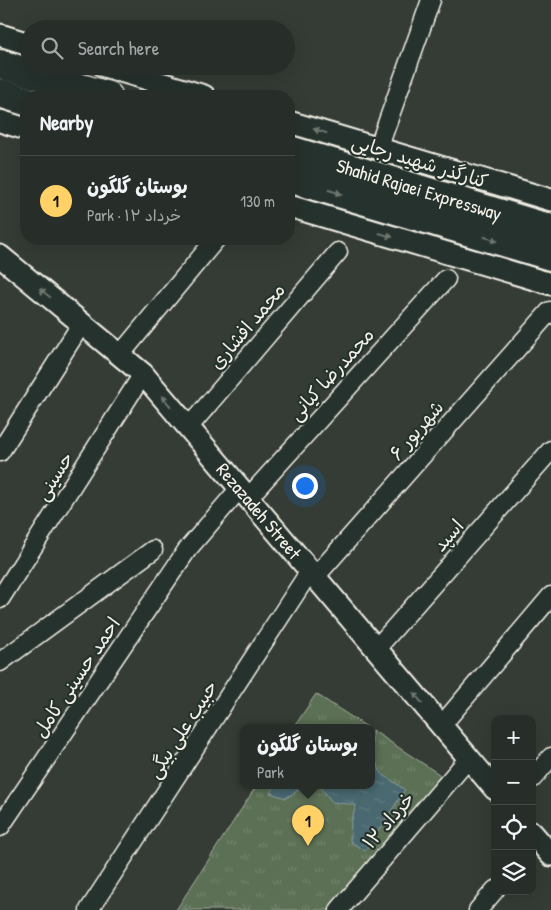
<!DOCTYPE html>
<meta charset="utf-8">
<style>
:root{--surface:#272d28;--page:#333934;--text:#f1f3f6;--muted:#a4a8a8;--line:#434945;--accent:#ffd166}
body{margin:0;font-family:"Patrick Hand","Playpen Sans Arabic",sans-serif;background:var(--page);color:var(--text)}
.controls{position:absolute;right:15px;bottom:15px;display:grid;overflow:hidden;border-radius:10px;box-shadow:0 5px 20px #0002}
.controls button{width:45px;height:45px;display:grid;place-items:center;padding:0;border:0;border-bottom:1px solid var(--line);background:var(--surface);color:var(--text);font:25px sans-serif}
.you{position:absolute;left:304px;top:485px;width:18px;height:18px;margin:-12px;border:4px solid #fff;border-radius:50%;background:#1a73e8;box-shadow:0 0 0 8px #1a73e833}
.badge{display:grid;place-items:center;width:32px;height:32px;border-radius:50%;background:var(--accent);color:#111;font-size:16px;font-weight:700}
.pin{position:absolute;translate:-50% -41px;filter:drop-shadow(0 1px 2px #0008)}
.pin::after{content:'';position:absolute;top:26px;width:18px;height:15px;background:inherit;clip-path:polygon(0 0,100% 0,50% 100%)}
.popup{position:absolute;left:240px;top:724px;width:135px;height:65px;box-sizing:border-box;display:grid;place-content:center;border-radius:10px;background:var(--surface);filter:drop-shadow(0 1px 4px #0005);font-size:16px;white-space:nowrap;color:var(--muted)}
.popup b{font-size:19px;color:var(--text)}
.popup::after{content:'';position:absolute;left:50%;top:100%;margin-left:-10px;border:10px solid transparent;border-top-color:var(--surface)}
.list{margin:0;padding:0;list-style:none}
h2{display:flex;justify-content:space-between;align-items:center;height:65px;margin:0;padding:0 20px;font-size:21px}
h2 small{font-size:16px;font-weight:400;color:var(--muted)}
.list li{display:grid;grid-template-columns:32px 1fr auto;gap:15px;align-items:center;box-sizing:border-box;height:90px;padding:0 20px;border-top:1px solid var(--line)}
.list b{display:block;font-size:19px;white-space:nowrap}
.list p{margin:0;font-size:16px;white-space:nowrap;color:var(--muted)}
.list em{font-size:16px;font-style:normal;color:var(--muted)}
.icon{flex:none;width:28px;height:28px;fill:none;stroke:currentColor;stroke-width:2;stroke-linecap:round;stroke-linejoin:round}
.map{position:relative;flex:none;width:551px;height:910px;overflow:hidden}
.search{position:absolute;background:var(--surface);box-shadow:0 5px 20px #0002;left:20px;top:20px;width:275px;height:55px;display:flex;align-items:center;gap:12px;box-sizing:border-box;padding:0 18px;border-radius:28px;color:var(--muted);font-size:19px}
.panel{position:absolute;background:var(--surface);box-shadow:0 5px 20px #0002;left:20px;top:90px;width:275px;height:155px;border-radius:20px}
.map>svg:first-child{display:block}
.park{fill:url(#park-tufts);stroke:#a8b09e}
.water{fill:url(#water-ripples);stroke:#8e9fa0}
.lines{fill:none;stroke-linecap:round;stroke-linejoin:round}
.minor-casing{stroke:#f4f1e8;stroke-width:21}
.tertiary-casing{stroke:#f4f1e8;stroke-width:25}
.trunk-casing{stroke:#f4f1e8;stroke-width:31}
.minor{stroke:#26332d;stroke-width:18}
.tertiary{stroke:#26332d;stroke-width:21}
.trunk{stroke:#26332d;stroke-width:28}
.oneway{fill:#6e766e}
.labels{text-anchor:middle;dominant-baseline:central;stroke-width:4.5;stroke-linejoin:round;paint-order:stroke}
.street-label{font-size:19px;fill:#f4f1e8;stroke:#26332d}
</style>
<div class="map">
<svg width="551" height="910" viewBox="0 0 551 910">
<defs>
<pattern id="park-tufts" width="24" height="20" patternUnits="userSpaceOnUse" patternTransform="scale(1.25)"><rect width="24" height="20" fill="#5b7054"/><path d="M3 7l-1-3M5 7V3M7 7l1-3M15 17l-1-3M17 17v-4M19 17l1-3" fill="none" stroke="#73856d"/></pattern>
<pattern id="water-ripples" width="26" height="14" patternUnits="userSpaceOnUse" patternTransform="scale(1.25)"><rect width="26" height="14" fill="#4a6870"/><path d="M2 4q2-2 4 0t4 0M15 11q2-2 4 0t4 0" fill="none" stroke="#657e84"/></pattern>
</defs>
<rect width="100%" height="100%" fill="#343c35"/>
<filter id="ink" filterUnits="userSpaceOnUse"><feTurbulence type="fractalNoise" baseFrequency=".02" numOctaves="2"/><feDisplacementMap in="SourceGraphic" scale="10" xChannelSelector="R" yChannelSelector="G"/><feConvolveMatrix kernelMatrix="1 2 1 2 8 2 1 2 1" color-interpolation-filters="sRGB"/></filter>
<g filter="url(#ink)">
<path class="park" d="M316 694 367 727H294Z
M372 730 451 782 348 910H176L257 785H372Z"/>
<path class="water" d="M372 753 381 773 405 790 365 851 350 841 351 822 356 805 332 802 319 785H372Z
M275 785H306L286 798 270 793Z"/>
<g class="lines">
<g class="minor-casing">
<path id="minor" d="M378 149 431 0
M120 355 216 239
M188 428 338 252
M0 452 82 323
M248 498 446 279
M315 577 550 311
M0 599 143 374
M376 649 551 450
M0 662 153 550
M441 726 551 596
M532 779 551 757
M0 827 187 550 240 488
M89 910 310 571
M339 910 469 758
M478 910 495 890"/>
</g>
<g class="tertiary-casing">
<g id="tertiary">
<path d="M0 35 29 44"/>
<path d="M104 66 204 96"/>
<path d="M0 121 26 129"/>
<path d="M289 122 551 200"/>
<path d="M289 206 551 284"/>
<path id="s1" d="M0 256 143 374 495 789"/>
<path d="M532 833 551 855"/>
</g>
</g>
<g class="trunk-casing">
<g id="trunk">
<path d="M0 64 108 96"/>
<path d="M0 93 26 101"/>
<path id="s2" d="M289 150 551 229"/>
<path d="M289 178 551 256"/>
</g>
</g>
<use href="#minor" class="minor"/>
<use href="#tertiary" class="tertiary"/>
<use href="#trunk" class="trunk"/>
</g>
<defs><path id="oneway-solid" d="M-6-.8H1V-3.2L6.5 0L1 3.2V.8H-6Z" transform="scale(1.25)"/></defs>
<g class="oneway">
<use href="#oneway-solid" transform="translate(320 131) rotate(-163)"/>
<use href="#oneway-solid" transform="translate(335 192) rotate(17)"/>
<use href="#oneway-solid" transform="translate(386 235) rotate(16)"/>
<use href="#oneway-solid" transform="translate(491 239) rotate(17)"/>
<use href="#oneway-solid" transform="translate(45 293) rotate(-141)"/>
<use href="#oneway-solid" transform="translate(166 401) rotate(-130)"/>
<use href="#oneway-solid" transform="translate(418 698) rotate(-130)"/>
</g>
</g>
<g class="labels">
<g class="street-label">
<text transform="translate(420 161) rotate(17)">کنارگذر شهید رجایی</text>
<text stroke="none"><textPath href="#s2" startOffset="136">Shahid Rajaei Expressway</textPath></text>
<text transform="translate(247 326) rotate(-50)">محمد افشاری</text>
<text transform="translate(331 374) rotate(-48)">محمدرضا کیانی</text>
<text transform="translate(416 430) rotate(-49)">شهریور ۶</text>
<text transform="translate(54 476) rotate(-58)">حسینی</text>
<text stroke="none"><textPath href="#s1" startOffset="365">Rezazadeh Street</textPath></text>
<text transform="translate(448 535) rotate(-49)">اسپد</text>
<text transform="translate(76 677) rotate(-56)">احمد حسینی کامل</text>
<text transform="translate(182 729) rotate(-57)">حبیب علی بیگی</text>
<text transform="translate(388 820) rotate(-49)">خرداد ۱۲</text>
</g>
</g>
</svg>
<div class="controls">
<button>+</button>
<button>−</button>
<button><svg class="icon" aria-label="locate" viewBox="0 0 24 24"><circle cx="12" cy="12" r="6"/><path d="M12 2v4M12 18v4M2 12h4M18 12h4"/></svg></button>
<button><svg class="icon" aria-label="layers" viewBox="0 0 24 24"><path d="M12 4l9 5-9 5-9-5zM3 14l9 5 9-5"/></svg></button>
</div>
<div class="you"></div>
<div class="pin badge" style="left:308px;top:846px">1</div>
<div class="popup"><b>بوستان گلگون</b>Park</div>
<div class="search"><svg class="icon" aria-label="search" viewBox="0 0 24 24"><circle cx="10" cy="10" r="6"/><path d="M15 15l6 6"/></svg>Search here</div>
<section class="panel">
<h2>Nearby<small></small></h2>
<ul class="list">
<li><span class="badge">1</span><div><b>بوستان گلگون</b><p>Park · خرداد ۱۲</p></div><em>130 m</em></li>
</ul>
</section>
</div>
